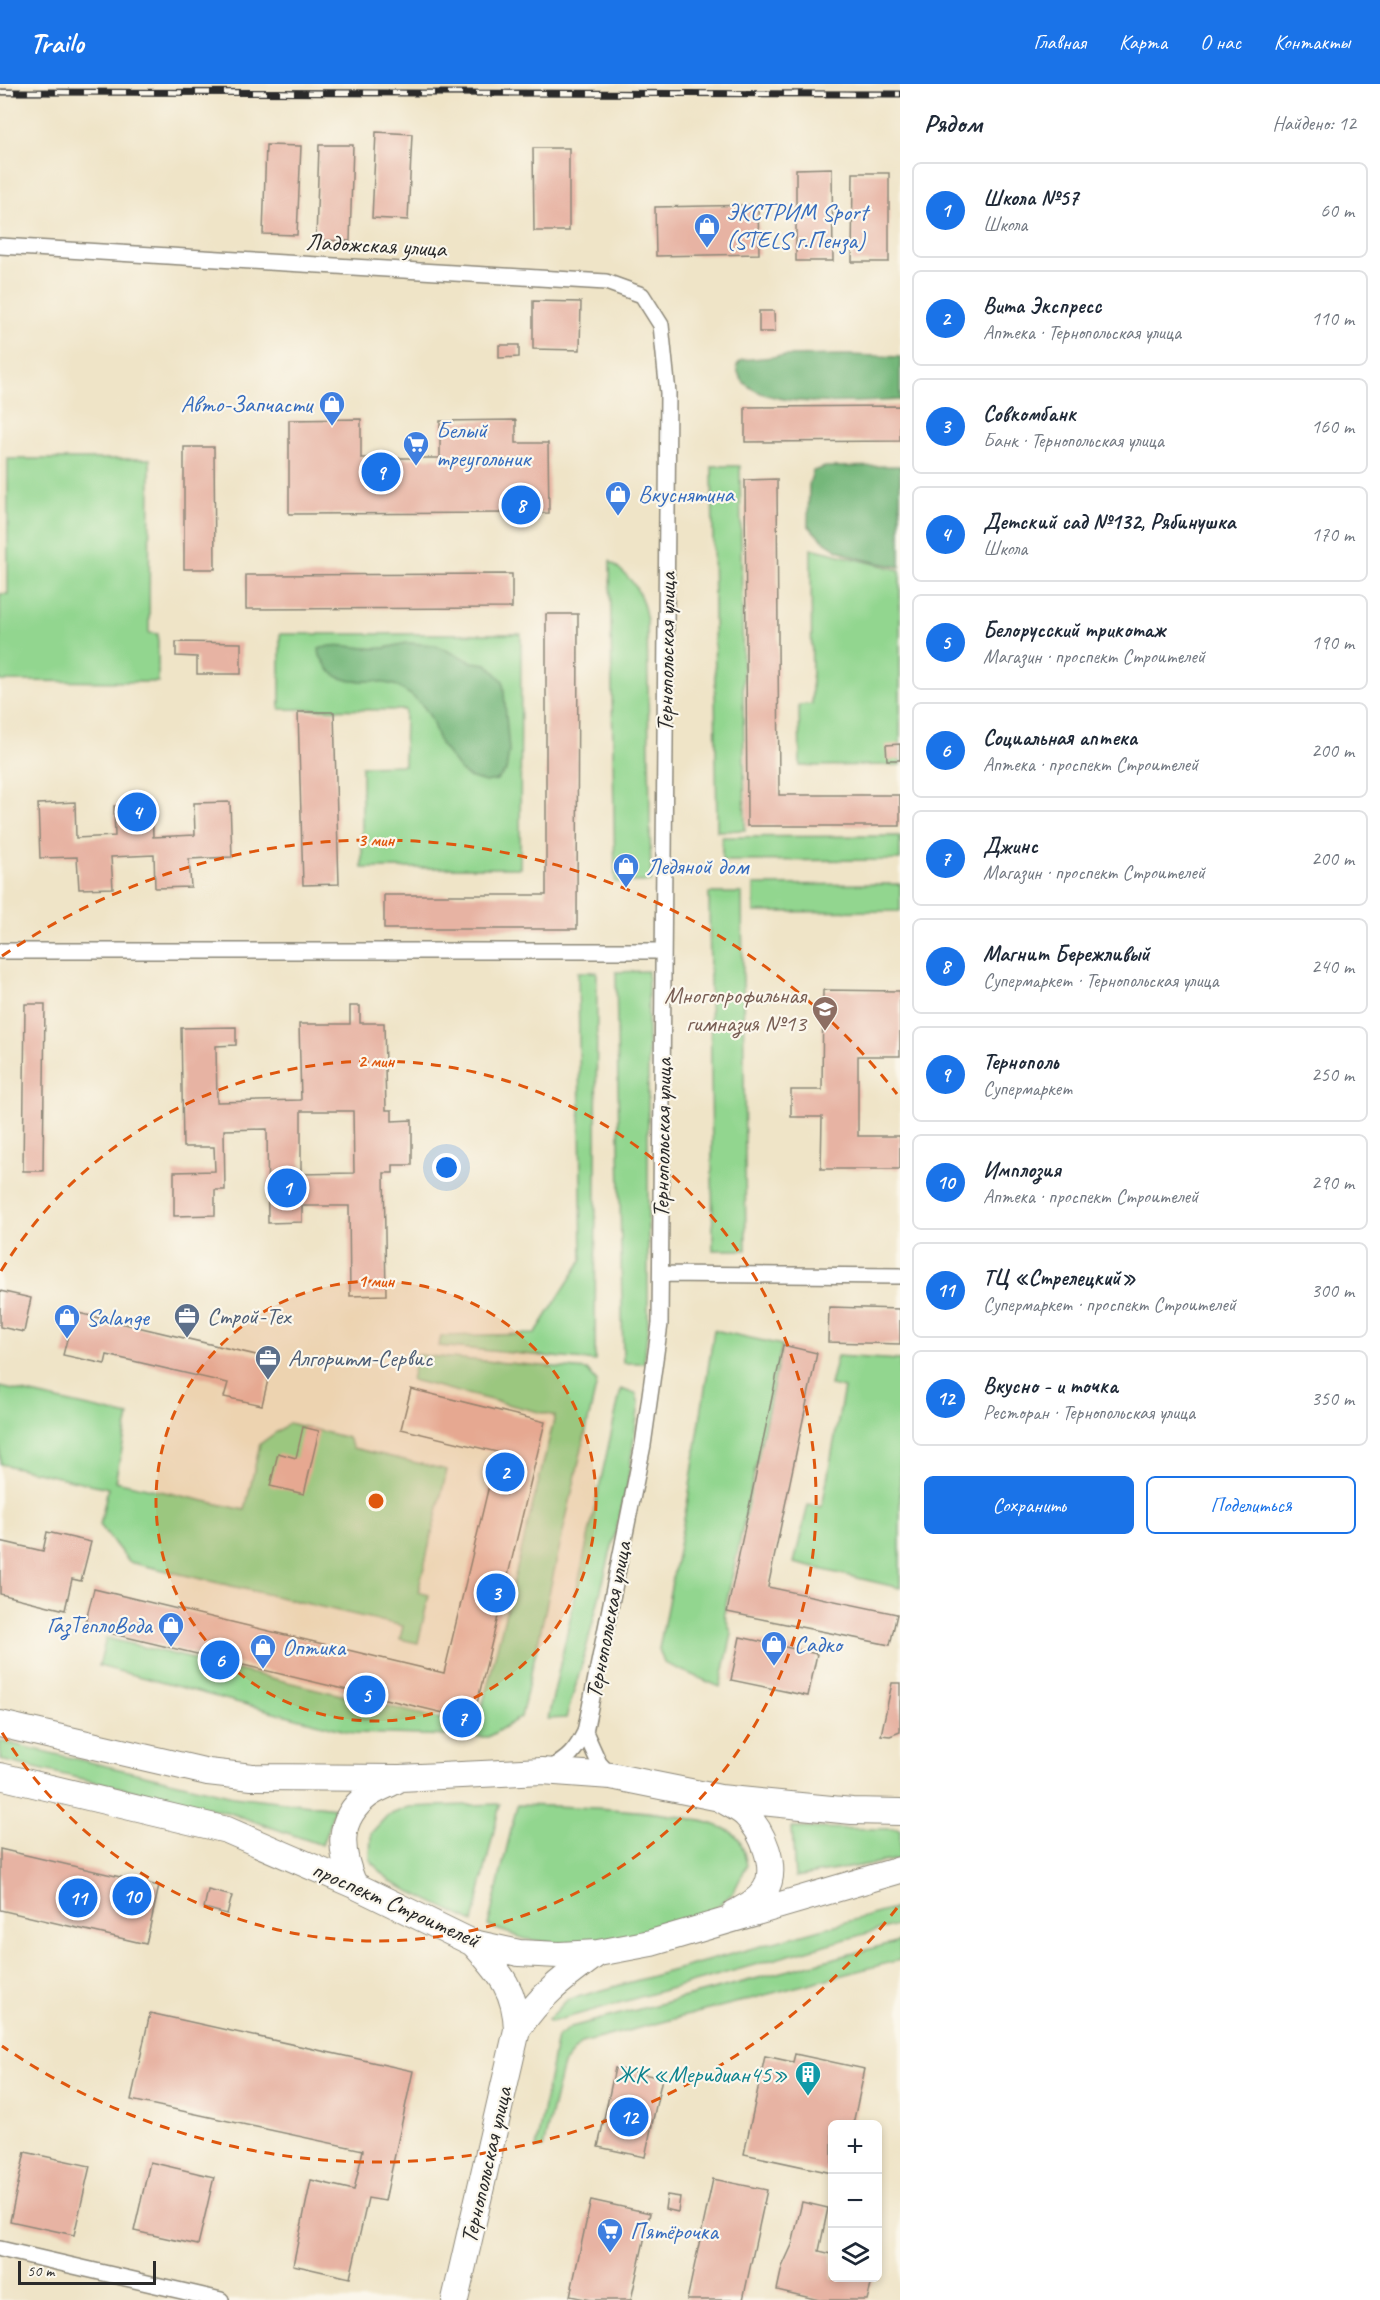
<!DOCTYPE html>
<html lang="ru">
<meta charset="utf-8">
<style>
:root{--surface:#fff;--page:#f6f6f7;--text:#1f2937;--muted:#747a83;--line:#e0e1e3;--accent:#1a73e8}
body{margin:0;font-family:Caveat,sans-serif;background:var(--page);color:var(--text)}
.controls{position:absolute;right:18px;bottom:18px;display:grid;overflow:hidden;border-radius:9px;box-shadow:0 3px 9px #0003}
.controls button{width:54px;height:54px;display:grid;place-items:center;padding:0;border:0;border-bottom:2px solid var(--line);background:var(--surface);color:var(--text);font:30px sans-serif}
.scale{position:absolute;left:18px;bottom:15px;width:138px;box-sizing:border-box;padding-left:6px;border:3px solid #2b2b2b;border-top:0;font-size:16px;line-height:21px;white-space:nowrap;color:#2b2b2b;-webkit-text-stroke:4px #fbf7ec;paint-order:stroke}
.you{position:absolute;left:447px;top:1084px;width:21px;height:21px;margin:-15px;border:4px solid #fff;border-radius:50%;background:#1a73e8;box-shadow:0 0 0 9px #1a73e833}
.badge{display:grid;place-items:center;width:39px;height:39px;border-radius:50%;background:var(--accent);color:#fff;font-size:20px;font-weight:700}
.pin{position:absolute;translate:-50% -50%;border:3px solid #fff;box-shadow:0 2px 6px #0006}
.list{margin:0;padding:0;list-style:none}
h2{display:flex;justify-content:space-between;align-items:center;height:78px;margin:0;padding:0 24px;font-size:26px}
h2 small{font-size:20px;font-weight:400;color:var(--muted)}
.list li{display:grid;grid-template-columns:39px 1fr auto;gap:18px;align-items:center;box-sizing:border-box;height:96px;margin:0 12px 12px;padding:0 12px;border:2px solid var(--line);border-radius:9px}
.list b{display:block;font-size:22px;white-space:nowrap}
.list p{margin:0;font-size:20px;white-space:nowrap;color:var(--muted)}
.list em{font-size:20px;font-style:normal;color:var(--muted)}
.actions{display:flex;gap:12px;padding:18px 24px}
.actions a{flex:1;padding:14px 0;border:2px solid var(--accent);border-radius:9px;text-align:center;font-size:21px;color:var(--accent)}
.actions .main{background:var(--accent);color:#fff}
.icon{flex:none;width:33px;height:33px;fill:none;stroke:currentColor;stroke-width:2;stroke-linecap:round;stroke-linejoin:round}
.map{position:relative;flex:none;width:900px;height:2216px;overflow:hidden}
header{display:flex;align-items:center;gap:36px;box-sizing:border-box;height:84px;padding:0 30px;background:var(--accent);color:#fff}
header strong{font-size:28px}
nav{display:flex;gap:33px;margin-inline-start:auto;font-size:21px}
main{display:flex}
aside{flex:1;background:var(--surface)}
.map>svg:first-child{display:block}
.green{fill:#92d68f;stroke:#5e805d;stroke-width:1.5}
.forest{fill:#75b77a;stroke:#507152;stroke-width:1.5}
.building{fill:#e7b3a3;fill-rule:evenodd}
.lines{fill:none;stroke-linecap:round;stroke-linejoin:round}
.street-casing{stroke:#8d8879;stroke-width:18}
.primary-casing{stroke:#8d8879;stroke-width:28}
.street{stroke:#fff;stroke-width:15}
.primary{stroke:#fff;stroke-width:26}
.rail-casing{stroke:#2b2b2b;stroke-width:7}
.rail{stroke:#fbf7ec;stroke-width:4.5;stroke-dasharray:14;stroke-linecap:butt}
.ring{fill:none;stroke:#df570e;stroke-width:3;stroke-dasharray:10 8}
.labels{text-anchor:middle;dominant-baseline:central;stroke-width:4.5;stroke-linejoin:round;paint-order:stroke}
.shop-label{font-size:24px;fill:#366cbe;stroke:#fbf7ec;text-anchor:start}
.street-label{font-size:24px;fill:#2b2b2b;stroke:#fbf7ec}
.education-label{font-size:24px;fill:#785e54;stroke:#fbf7ec;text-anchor:end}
.service-label{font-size:24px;fill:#4e5e75;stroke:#fbf7ec;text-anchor:start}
.culture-label{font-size:24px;fill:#0d838f;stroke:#fbf7ec;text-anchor:end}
.centre{fill:#df570e;stroke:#fbf7ec;stroke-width:3}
.ring-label{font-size:18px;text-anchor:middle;font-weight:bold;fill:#df570e;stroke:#fbf7ec;stroke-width:4.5;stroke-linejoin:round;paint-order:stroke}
</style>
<header>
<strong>Trailo</strong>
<nav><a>Главная</a><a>Карта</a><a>О нас</a><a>Контакты</a></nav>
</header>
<main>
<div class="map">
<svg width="900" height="2216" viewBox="0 0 900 2216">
<rect width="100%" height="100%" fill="#fbf7ec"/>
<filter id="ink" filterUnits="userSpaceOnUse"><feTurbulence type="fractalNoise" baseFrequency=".0167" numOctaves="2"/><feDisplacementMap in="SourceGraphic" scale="12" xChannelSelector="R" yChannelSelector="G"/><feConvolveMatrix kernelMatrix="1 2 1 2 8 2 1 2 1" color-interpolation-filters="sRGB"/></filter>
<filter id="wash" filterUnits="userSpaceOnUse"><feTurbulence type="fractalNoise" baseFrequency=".008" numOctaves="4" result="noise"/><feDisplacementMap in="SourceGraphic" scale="24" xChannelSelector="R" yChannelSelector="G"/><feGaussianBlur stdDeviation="1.35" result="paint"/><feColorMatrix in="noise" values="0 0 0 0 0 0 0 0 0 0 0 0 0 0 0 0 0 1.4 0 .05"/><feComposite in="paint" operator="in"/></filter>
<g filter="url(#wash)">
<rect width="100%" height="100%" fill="#efe4c7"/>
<path class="green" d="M8 375H150L149 549 158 550V598L0 597V510H8Z
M712 382H740L745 746 717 747Z
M811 464 900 486V681L800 682 799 621 812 620Z
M610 477C634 496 642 507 647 537L651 798H615Z
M280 550H521L520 784H362V682L404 681 405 626 280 625Z
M900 752V776L722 777V753Z
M900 800V827L754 828V801Z
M709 809H742L746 1166H713Z
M648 887V1242L644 1279H623L616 888Z
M578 888H597L595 1277 439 1262 441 1252 535 1250 582 1176Z
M714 1246 782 1261 724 1530 732 1550 720 1603 664 1579 659 1565 688 1415Z
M417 1271 587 1286 597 1298 521 1633 488 1653 354 1649 99 1582 106 1554 477 1644 555 1332 411 1296Z
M837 1272 900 1276V1504L794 1479 808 1421 822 1423 844 1304 830 1301Z
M0 1303 129 1332 115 1397 245 1426 260 1360 289 1339 348 1354 353 1364 447 1386 418 1508 429 1511 418 1559 400 1555 403 1542 129 1478 100 1441 108 1404 0 1380Z
M621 1305 636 1310 639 1320 627 1403 583 1577 566 1634 548 1635Z
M0 1657 233 1712 335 1724 322 1761 230 1729 0 1676Z
M500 1720 473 1838 391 1798 370 1776 371 1749 387 1732 408 1723Z
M517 1721C556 1722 716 1724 739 1755 743 1761 745 1774 747 1781L733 1809 705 1832 650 1851 567 1861 525 1855 488 1842Z
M792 1744 900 1745V1775L795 1793Z
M900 1823V1840L551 1938 548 1936 567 1916Z
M900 1857V1876L581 1959 563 1980 543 2064H536L557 1953 571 1943Z"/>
<path class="forest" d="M850 271 900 273V316C867 317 737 331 737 281L742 276 783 272Z
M900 382V483C864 477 832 471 808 441L809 401 813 387 825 383Z
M408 559 435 561 472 578 487 580 503 597 509 667 506 687 497 696 485 698 469 693 460 686 440 660 431 634 424 623 411 611 395 601 374 597H351L338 593 329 586 320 572 319 565C340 556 362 567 383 564 391 563 400 560 408 559Z"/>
<g id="blocks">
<path class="building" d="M376 48 412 50 408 136 372 134Z
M266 61 301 62 297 151 263 150Z
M319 61H353L350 157 316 156Z
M533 64H569V147H534Z
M832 84 833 177H796V85Z
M853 89H889V178H852Z
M758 121 759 170 656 172 655 123Z
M533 217 581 218 580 266 533 265Z
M759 227H774L775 248H759Z
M499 261H519V273L499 274Z
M900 322V357L745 358V323Z
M361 335V374H440V337L516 336V359H548L549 429 289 430V336Z
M184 363H214L215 485H184Z
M777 395 779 711H900V742H747L745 396Z
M512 490V524L246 525V491Z
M546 530H578L577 845H384V811H546Z
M176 558 241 559V590H197V573L176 572Z
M298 628H334L339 800 303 801Z
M900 660V676H887L886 661Z
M75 718 76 754 115 752 114 722 152 721 153 753 195 751 194 719 230 718 232 773 189 775 191 803 155 804 154 771 111 773 113 804 79 805 77 773 40 774 38 720Z
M823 906 900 907V972H858V1052H900V1085H821L822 1033H791V1006H822Z
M25 920H45L43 1087H23Z
M350 922H360V939H384L386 1026H392V1037L412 1036V1081H393V1089H384L386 1211 350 1212 349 1122H302V1138L268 1139 267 1045 224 1046 225 1106H215V1131L174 1132V1088L215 1087 214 1063H183L181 944 236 943V961L216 962 217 1018 301 1016 299 940H350ZM301 1027H353L354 1089 301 1090Z
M0 1207 31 1214 24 1248 0 1243Z
M829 1223 900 1225V1260L828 1258Z
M74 1228 273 1275 262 1321 224 1313 228 1299 107 1271 105 1280 63 1271Z
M783 1261 817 1269 768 1503 897 1530 890 1561 727 1528Z
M411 1305 545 1338 473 1636 84 1543 94 1505 444 1589 497 1368 401 1345Z
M303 1343 319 1347 304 1410 270 1402 278 1369 296 1374Z
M47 1448 91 1458 81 1497 72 1495 65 1526 0 1510V1457L43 1467Z
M740 1553 817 1570 808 1612 731 1596Z
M892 1599H900V1648L890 1652 881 1651Z
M0 1765 159 1802 146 1860 0 1826Z
M208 1806 232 1812 227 1830 204 1824Z
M150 1929 413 1987 385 2117 368 2114 350 2194 293 2181 311 2096 354 2106 363 2066 131 2016Z
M795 1970 865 1985 853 2040H832V2089L744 2070 765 1972 793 1978Z
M615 1984 662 1994 645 2073 598 2063Z
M25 2068 90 2082 74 2151 10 2137Z
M150 2078 214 2093 198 2161 134 2147Z
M713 2095 767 2106 743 2216H687Z
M667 2111 680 2113 678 2128 665 2125Z
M591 2116 650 2129 631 2216H590L570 2212Z
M802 2118 828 2124 819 2167 832 2170V2194H873L867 2216H819L777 2206 782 2183 792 2161Z"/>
</g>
</g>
<g filter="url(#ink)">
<use href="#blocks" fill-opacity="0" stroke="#8d8879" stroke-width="1.5"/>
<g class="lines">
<g class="street-casing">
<path id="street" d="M0 162 606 198 642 211 661 241 668 309 660 1240 643 1361 585 1648C576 1666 568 1676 550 1684
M0 867H663
M661 1190 900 1192
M585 1648 599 1679 611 1692
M0 2165 221 2216"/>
</g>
<g class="primary-casing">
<path id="primary" d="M0 1640 208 1688 252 1693 400 1694 542 1687 611 1692 720 1714 852 1727 900 1728
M0 1692 227 1746 354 1801 473 1859 519 1869 559 1871 598 1869 651 1859 900 1786
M721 1715C729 1720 738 1724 745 1730 762 1746 779 1784 765 1806 758 1817 746 1823 735 1829
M354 1801C340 1768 335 1736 368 1711 376 1705 388 1701 397 1696
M517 1946C541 1910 564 1894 598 1869
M455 2216 517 1946C516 1905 499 1888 473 1859"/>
</g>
<use href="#street" class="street"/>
<use href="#primary" class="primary"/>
<g class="rail-casing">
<path id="rail" d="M0 8 900 10"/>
</g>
<use href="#rail" class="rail"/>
</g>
</g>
<circle cx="376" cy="1417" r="220" fill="#df570e" fill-opacity=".12"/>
<g class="ring">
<circle cx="376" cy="1417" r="220"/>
<path d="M1 1187A440 440 0 1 1 1 1647"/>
<path d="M897 1824A661 661 0 0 1 2 1962M2 872A661 661 0 0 1 897 1010"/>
</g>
<defs>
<g id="shop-pin" transform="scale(1.35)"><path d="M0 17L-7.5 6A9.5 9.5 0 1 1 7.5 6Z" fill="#3f7fe0" stroke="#fbf7ec"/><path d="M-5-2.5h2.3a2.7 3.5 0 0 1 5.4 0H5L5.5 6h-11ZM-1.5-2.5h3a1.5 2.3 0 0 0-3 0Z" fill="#fff"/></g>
<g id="supermarket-pin" transform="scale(1.35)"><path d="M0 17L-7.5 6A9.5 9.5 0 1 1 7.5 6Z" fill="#3f7fe0" stroke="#fbf7ec"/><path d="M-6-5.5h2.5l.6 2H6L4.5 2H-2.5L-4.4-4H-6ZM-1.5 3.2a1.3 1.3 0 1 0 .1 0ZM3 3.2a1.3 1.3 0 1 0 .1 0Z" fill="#fff"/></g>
<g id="school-pin" transform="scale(1.35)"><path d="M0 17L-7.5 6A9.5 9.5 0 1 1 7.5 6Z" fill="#8d6e63" stroke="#fbf7ec"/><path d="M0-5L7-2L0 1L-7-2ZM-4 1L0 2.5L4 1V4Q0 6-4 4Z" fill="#fff"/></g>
<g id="office-pin" transform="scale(1.35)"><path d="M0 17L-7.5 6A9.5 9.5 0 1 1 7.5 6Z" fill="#5c6f8a" stroke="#fbf7ec"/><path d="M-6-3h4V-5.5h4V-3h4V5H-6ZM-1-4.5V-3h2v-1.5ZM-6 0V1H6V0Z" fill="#fff"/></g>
<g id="building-pin" transform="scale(1.35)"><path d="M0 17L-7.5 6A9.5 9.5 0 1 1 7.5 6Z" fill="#0f9aa8" stroke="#fbf7ec"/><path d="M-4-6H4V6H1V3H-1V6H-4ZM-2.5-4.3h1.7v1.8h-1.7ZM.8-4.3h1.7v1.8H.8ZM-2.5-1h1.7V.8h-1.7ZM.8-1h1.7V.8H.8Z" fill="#fff"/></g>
</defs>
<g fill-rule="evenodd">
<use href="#shop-pin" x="707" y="142"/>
<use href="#shop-pin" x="332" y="320"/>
<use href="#supermarket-pin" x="416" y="360"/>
<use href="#shop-pin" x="618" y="410"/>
<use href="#shop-pin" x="626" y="782"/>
<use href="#school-pin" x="825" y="925"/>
<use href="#office-pin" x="187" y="1232"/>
<use href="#shop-pin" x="67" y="1233"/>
<use href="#office-pin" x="268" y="1274"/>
<use href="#shop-pin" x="171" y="1541"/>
<use href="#shop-pin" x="774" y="1560"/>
<use href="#shop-pin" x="263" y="1563"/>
<use href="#building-pin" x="808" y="1990"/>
<use href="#supermarket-pin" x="610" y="2147"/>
</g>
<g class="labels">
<g class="shop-label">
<text x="726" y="128">ЭКСТРИМ Sport<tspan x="726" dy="28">(STELS г.Пенза)</tspan></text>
<text x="312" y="320" text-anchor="end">Авто-Запчасти</text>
<text x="436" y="346">Белый<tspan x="436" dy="28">треугольник</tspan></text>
<text x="638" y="410">Вкуснятина</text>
<text x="646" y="782">Ледяной дом</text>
<text x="86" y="1233">Salange</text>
<text x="152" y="1541" text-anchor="end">ГазТеплоВода</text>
<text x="794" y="1560">Садко</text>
<text x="282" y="1563">Оптика</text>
<text x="630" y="2147">Пятёрочка</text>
</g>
<g class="street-label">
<text transform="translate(376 161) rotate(3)">Ладожская улица</text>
<text transform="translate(666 568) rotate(-89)">Тернопольская улица</text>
<text transform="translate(662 1054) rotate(-89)">Тернопольская улица</text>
<text transform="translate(608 1536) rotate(-79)">Тернопольская улица</text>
<text transform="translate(396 1820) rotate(24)">проспект Строителей</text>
<text transform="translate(486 2081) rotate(-77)">Тернопольская улица</text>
</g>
<g class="education-label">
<text x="806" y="911">Многопрофильная<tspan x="806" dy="28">гимназия №13</tspan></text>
</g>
<g class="service-label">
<text x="207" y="1232">Строй-Тех</text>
<text x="288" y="1274">Алгоритм-Сервис</text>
</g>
<g class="culture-label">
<text x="788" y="1990">ЖК «Меридиан45»</text>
</g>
</g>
<circle cx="376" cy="1417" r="9" class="centre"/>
<g class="ring-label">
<text x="376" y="762">3 мин</text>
<text x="376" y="983">2 мин</text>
<text x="376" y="1203">1 мин</text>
</g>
</svg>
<div class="controls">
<button>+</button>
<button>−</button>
<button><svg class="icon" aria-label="layers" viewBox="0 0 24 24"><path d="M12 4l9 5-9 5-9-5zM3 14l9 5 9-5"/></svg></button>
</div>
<div class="scale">50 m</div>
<div class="you"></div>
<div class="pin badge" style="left:287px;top:1104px">1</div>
<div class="pin badge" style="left:505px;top:1388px">2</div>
<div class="pin badge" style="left:496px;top:1509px">3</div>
<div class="pin badge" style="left:137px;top:728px">4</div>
<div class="pin badge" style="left:366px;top:1611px">5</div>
<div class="pin badge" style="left:220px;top:1576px">6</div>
<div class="pin badge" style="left:462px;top:1634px">7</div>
<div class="pin badge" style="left:521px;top:421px">8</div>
<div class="pin badge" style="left:381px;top:388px">9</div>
<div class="pin badge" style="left:132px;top:1812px">10</div>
<div class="pin badge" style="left:78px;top:1814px">11</div>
<div class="pin badge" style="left:629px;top:2033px">12</div>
</div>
<aside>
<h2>Рядом<small>Найдено: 12</small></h2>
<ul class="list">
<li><span class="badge">1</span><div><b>Школа №57</b><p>Школа</p></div><em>60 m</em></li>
<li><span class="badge">2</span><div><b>Вита Экспресс</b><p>Аптека · Тернопольская улица</p></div><em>110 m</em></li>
<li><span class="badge">3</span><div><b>Совкомбанк</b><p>Банк · Тернопольская улица</p></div><em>160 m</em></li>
<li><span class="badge">4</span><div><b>Детский сад №132, Рябинушка</b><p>Школа</p></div><em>170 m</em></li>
<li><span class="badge">5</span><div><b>Белорусский трикотаж</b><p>Магазин · проспект Строителей</p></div><em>190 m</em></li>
<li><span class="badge">6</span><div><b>Социальная аптека</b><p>Аптека · проспект Строителей</p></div><em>200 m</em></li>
<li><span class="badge">7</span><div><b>Джинс</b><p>Магазин · проспект Строителей</p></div><em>200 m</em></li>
<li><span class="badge">8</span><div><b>Магнит Бережливый</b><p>Супермаркет · Тернопольская улица</p></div><em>240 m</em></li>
<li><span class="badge">9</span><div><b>Тернополь</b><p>Супермаркет</p></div><em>250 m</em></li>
<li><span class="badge">10</span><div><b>Имплозия</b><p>Аптека · проспект Строителей</p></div><em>290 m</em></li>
<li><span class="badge">11</span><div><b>ТЦ «Стрелецкий»</b><p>Супермаркет · проспект Строителей</p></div><em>300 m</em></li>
<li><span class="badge">12</span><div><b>Вкусно - и точка</b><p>Ресторан · Тернопольская улица</p></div><em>350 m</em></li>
</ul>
<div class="actions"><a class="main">Сохранить</a><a>Поделиться</a></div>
</aside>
</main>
